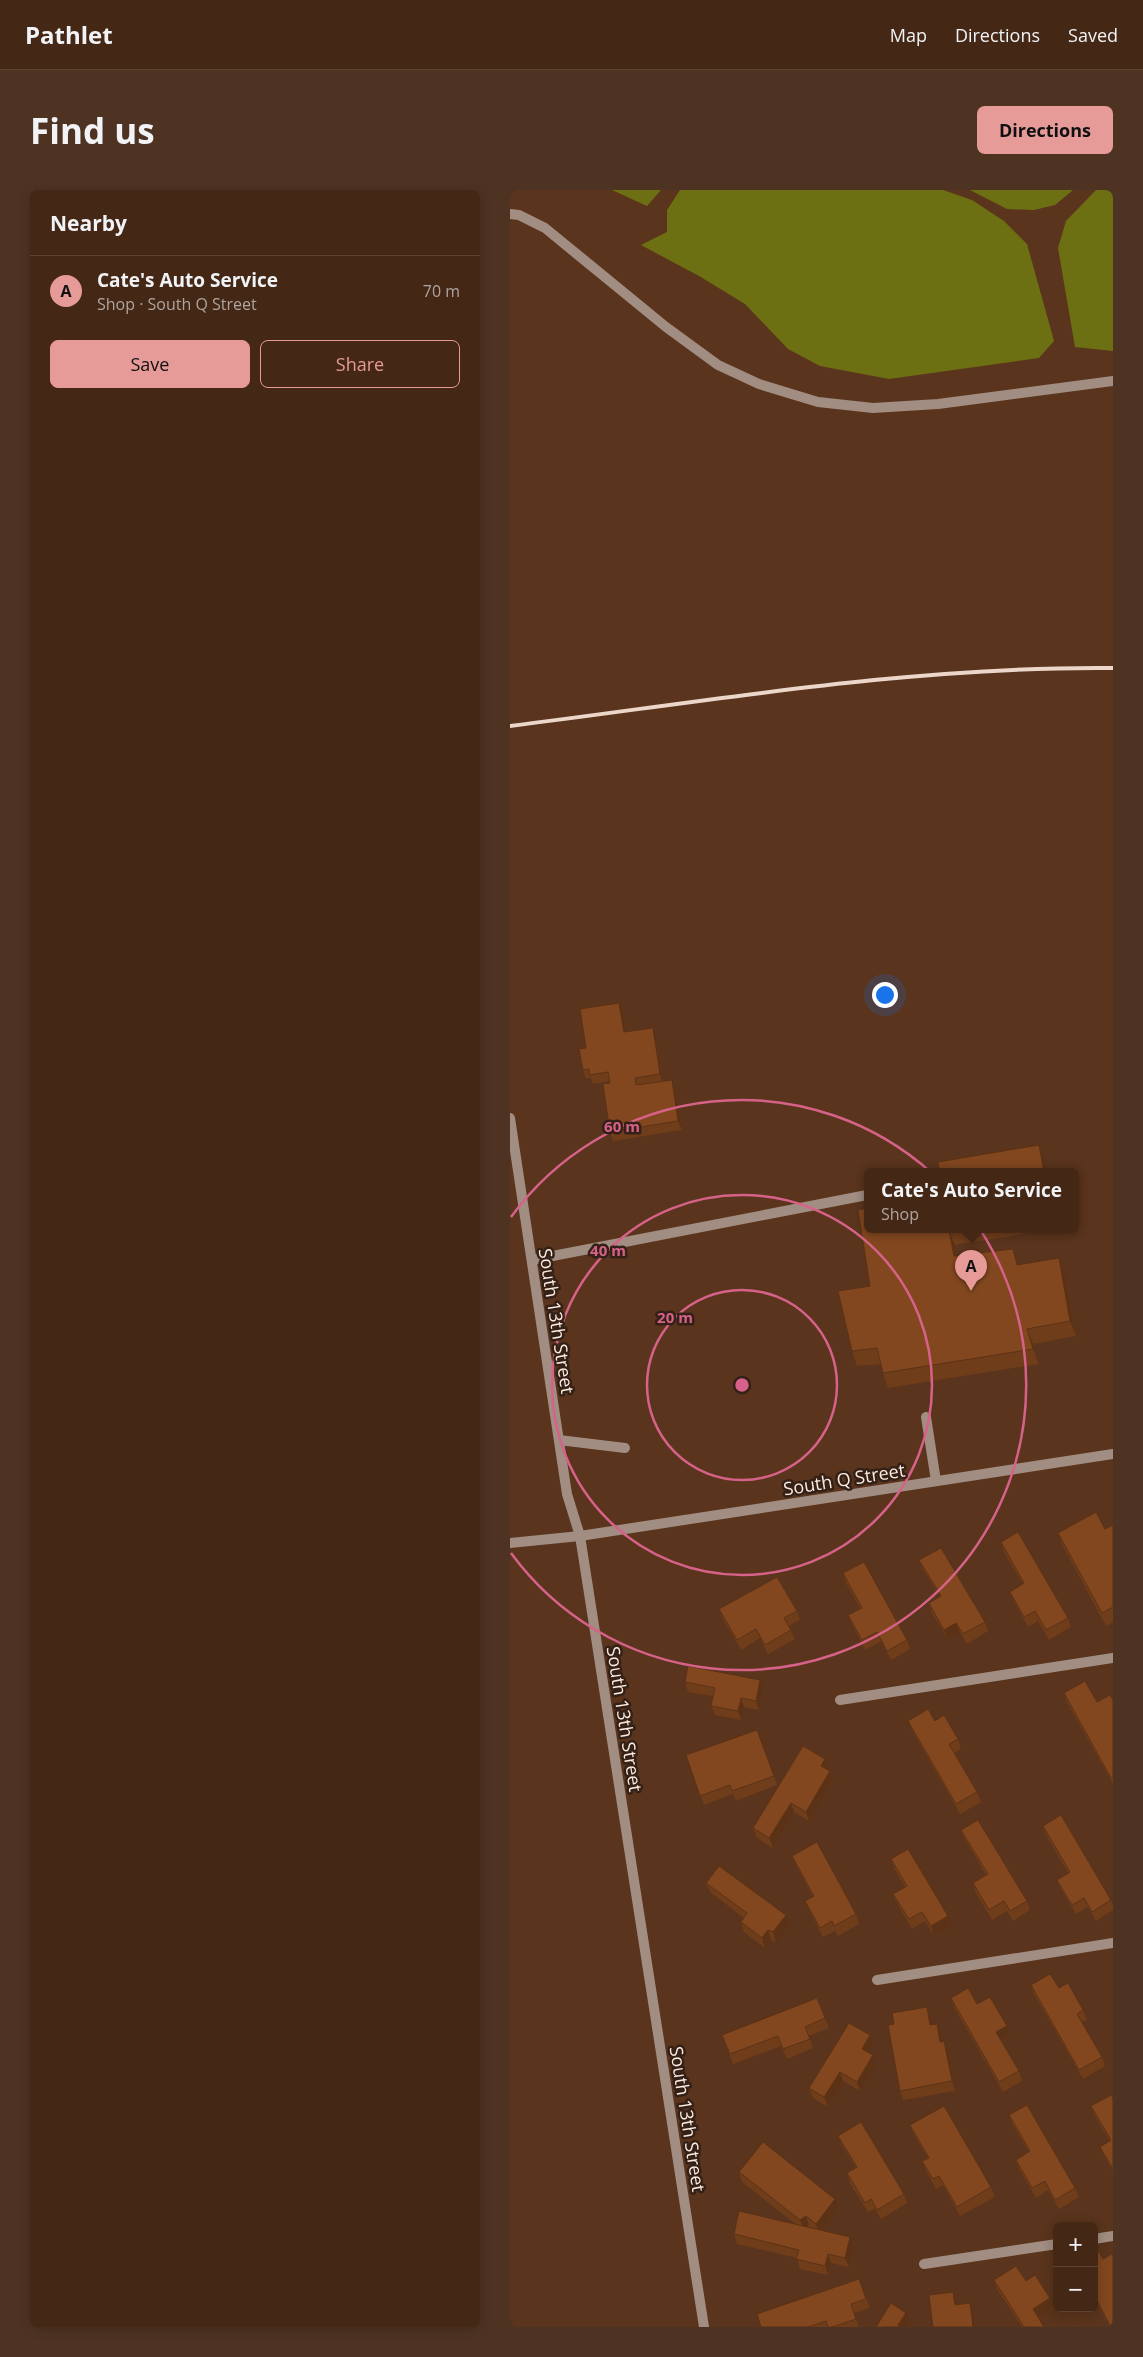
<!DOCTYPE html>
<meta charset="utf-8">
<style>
:root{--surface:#442715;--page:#4e3322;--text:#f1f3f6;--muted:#afa5a0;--line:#5c4434;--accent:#e69b98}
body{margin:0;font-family:"Open Sans",sans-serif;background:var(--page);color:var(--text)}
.controls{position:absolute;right:15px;bottom:15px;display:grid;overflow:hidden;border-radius:8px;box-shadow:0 2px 12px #0003}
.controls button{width:45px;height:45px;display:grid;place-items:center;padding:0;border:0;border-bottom:1px solid var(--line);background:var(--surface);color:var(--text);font:25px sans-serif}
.you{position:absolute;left:374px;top:804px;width:18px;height:18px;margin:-12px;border:4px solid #fff;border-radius:50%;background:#1a73e8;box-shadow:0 0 0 8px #1a73e833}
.badge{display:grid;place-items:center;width:32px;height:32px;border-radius:50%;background:var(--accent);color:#111;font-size:16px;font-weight:700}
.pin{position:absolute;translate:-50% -41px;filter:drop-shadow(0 1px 2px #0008)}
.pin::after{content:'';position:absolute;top:26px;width:18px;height:15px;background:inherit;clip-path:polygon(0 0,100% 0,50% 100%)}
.popup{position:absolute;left:354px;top:978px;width:215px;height:65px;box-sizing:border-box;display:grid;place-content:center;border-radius:8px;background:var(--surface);filter:drop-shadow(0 1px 4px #0005);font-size:16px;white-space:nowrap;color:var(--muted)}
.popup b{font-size:19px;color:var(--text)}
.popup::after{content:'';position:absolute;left:50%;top:100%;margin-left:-10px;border:10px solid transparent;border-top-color:var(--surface)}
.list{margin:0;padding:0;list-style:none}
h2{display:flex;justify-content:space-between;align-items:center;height:65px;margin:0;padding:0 20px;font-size:21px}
h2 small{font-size:16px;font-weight:400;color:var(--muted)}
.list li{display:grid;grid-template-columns:32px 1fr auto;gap:15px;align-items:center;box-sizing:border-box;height:70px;padding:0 20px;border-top:1px solid var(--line)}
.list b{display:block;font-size:19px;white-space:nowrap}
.list p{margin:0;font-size:16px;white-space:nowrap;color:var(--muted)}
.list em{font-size:16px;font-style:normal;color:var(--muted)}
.actions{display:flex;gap:10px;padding:15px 20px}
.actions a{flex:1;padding:11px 0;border:1px solid var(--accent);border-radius:8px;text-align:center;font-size:18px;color:var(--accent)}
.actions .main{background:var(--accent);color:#111}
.map{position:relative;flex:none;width:603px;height:2137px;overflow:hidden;border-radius:8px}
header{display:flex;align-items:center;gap:30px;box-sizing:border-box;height:70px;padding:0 25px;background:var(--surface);border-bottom:1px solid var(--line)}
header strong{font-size:24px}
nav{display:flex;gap:28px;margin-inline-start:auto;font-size:18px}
.intro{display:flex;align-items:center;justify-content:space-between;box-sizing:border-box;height:120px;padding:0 30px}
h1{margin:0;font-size:35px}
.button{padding:12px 22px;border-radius:8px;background:var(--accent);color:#111;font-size:18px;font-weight:700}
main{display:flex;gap:30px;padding:0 30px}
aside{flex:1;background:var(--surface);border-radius:8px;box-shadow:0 2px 12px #0003}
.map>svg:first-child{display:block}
.green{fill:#6d7012}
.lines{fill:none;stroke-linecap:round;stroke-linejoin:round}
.lane{stroke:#a18d81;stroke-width:10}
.street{stroke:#a18d81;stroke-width:10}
.rail{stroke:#ecd6c9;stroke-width:4}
.wall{fill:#703d1b}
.shaded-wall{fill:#5b3216}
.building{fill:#82471f;stroke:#5b3216}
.ring{fill:none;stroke:#d76289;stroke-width:2.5}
.labels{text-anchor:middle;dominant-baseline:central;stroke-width:5;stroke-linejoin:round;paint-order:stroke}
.street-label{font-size:18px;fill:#feeadf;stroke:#332117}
.centre{fill:#d76289;stroke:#332117;stroke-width:2.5}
.ring-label{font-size:15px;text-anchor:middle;font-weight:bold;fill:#d76289;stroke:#332117;stroke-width:5;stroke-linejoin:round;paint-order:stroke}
</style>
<header>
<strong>Pathlet</strong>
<nav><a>Map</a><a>Directions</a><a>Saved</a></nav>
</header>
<div class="intro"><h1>Find us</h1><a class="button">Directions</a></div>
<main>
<aside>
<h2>Nearby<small></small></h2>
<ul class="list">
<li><span class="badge">A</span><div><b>Cate's Auto Service</b><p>Shop · South Q Street</p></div><em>70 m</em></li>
</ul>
<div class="actions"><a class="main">Save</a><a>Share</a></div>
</aside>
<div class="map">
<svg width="603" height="2137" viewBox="0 0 603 2137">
<rect width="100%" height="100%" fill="#5a341c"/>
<path class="green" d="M102 0H151L137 16Z
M170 0H433L462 10 494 31 517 54 544 151 529 168 379 189 310 176 278 159 235 114 189 86 131 55 157 42V20Z
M460 0H563L545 15 524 20 497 19Z
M586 0H603V161L565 157 548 58 556 31Z"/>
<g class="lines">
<path class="lane" d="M0 24 9 25 35 38 156 137 208 175 249 194 308 212 363 218 428 214 603 191
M22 1070 357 1005
M416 1227 426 1291
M49 1250 115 1258"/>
<path class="street" d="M0 928 57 1304 70 1346 194 2137
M0 1353 70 1346 603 1264
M330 1510 603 1468
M367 1790 603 1753
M584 2049 603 2046
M414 2074 547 2054"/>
<path class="rail" d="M0 536C200 511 401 476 603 478"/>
</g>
<path class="wall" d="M109 813 113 822 116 842 146 847 153 891 165 899 172 940 103 951 100 942 99 891 83 894 81 888 76 889 73 880 76 858Z
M357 1040H537L445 1055 447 1066 508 1075 549 1068 555 1083 566 1146 523 1154 529 1174 378 1198 373 1183 371 1174 347 1176 342 1161 360 1096Z
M603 1335V1432L596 1436 553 1356 548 1343 595 1339Z
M491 1352 558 1428 561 1437 539 1450 528 1431 518 1437 504 1411 500 1402 513 1394 494 1362Z
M409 1370 475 1432 478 1441 457 1454 450 1442 438 1449 422 1423 419 1413 430 1407 413 1379Z
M333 1383 397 1450 400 1459 381 1470 371 1451 355 1460 342 1434 338 1425 350 1418 336 1393Z
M209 1419 287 1421 290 1430 279 1436 285 1449 258 1464 250 1448 231 1460 213 1429Z
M250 1490 253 1500 249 1520 234 1517 231 1530 205 1525 201 1516 203 1506 178 1502 175 1492Z
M554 1503 587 1512 603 1510V1594L557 1512Z
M398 1531H425L448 1549 451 1559 444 1563 467 1602 471 1612 450 1624 402 1540Z
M247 1540 267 1595 226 1611 223 1604 194 1615 176 1565Z
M315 1569 318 1579V1580L320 1581 323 1590 299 1631 284 1622 263 1658 247 1648 243 1638Z
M533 1636 601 1710 603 1715V1720L586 1731 578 1717 566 1724 551 1699 547 1690 558 1683 536 1645Z
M451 1640 517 1711 520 1720 503 1731 497 1721 482 1730 466 1703 463 1693 476 1685 455 1649Z
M282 1666 346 1724 349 1734 328 1746 325 1741 313 1747 299 1720 295 1711 303 1707 286 1675Z
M381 1669 442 1735 424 1746 415 1731 402 1739 387 1713 383 1704 395 1697 384 1678Z
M196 1693 279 1735 266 1752 261 1750 255 1758 234 1742 231 1732 234 1728 200 1702Z
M521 1795 549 1798 573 1820 577 1830 572 1832 592 1867 595 1876 573 1889 524 1804Z
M307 1808 319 1838 299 1846 303 1858 277 1869 271 1856 223 1874 212 1845Z
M441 1808 467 1814 497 1836 500 1845 491 1851 509 1881 512 1891 493 1902 444 1817Z
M417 1817 421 1827 422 1835 427 1834 431 1843 432 1852 434 1851 438 1861 445 1901 393 1910 390 1901 384 1834Z
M363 1854 358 1862 366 1875 350 1901 333 1891 318 1917 303 1908 299 1898Z
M603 1908V1982L594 1966 590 1957 600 1951 585 1926 581 1916Z
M499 1925 565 1998 569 2007 549 2019 538 2000 526 2008 509 1979 506 1970 519 1962 503 1935Z
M400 1935 481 1997 485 2007 450 2026 433 1995 426 1999 416 1981 412 1971 418 1968 404 1945Z
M328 1946 394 2004 397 2013 371 2029 365 2019 358 2022 340 1993 337 1983 346 1978 332 1955Z
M229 1982 329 2018 311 2040 344 2057 339 2077 321 2073 318 2085 290 2079 287 2068 227 2054 224 2044 287 2035 232 1992Z
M584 2064 603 2137H600L584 2108Z
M349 2089 360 2118 344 2123 349 2137H251Z
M484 2090 516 2091 540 2108 543 2118 528 2127 534 2137H512L487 2099Z"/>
<path class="shaded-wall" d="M109 813 113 822 117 852 114 842Z
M143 838 146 847 153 893 150 884Z
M162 890 165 899 172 940 168 931Z
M529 955 534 968 536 982H534Z
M439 1040 445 1055 449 1081 444 1066Z
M549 1068 555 1083 566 1146 560 1131Z
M517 1139 523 1154 529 1174 523 1159Z
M446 1433 450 1442 438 1449 434 1440Z
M250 1490 253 1500 249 1520 246 1511Z
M231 1508 234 1517 231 1530 228 1521Z
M315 1569 318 1579 314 1585 311 1576Z
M320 1581 323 1590 299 1631 296 1622Z
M281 1613 284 1622 263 1658 259 1648Z
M276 1725 279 1735 266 1752 263 1742Z
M438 1726 442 1735 424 1746 421 1736Z
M258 1740 261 1750 255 1758 252 1748Z
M417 1817 421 1827 424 1845 420 1835Z
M427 1834 431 1843 434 1861 430 1852Z
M497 1836 500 1845 490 1851 486 1842Z
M360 1845 363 1854 355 1868 352 1859Z
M434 1851 438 1861 445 1901 442 1891Z
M363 1865 366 1875 350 1901 347 1892Z
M330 1882 333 1891 318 1917 314 1907Z
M325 2009 329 2018 309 2043 306 2034Z
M296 2026 299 2035 294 2040 290 2030Z
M340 2047 344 2057 339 2077 335 2068Z
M318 2064 321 2073 318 2085 315 2076Z
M443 2102 447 2111 448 2125 445 2115Z
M540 2108 543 2118 526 2128 523 2119Z
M460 2113 463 2123 465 2137H463Z
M396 2123 400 2132 397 2137H389L388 2135Z"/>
<path class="building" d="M109 813 114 842 143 838 150 884 125 888 126 895 162 890 168 931 100 942 93 894 100 893 98 882 79 885V879L73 880 69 859 76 858 70 819Z
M529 955 534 982H429L428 972Z
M357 1018V1040H439L444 1066 503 1059 507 1075 549 1068 560 1131 517 1139 523 1159 373 1183 367 1158 342 1161 328 1101 360 1096 348 1020Z
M440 1040H456L440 1042Z
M586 1322 595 1339 603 1335V1417L592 1423 548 1343Z
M508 1342 558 1428 536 1440 525 1421 514 1427 500 1402 514 1393 491 1352Z
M431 1358 475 1432 453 1444 446 1433 434 1440 419 1413 431 1406 409 1370Z
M354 1372 397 1450 377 1461 367 1442 352 1450 338 1425 352 1418 333 1383Z
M267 1387 287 1421 274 1428 281 1440 255 1455 246 1439 227 1450 209 1419Z
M178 1476 250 1490 246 1511 231 1508 228 1521 201 1516 205 1498 175 1492Z
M575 1491 587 1512 600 1505 603 1510V1587L601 1588 554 1503Z
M418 1519 425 1531 434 1525 448 1549 439 1554 467 1602 446 1614 398 1531Z
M247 1540 264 1586 222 1601 220 1595 190 1606 176 1565Z
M293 1556 315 1569 311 1576 320 1581 296 1622 281 1613 259 1648 243 1638Z
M551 1625 601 1710 582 1722 574 1708 562 1715 547 1690 560 1682 533 1636Z
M468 1630 517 1711 500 1721 494 1711 479 1720 463 1693 478 1684 451 1640Z
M307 1652 346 1724 324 1736 322 1731 310 1738 295 1711 304 1706 282 1666Z
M398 1659 438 1726 421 1736 412 1722 399 1729 383 1704 397 1696 381 1669Z
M209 1676 276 1725 263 1742 258 1740 252 1748 231 1732 237 1723 196 1693Z
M540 1784 549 1798 558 1793 573 1820 567 1824 592 1867 569 1880 521 1795Z
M458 1798 467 1814 480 1807 497 1836 486 1842 509 1881 489 1892 441 1808Z
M307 1808 315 1828 295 1837 300 1849 273 1859 268 1846 220 1864 212 1845Z
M417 1817 420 1835 427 1834 430 1852 434 1851 442 1891 390 1901 378 1835 384 1834 382 1823Z
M339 1833 360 1845 352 1859 363 1865 347 1892 330 1882 314 1907 299 1898Z
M601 1905 603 1908V1979L590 1957 601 1950 581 1916Z
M517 1915 565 1998 545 2010 535 1991 522 1998 506 1970 520 1961 499 1925Z
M434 1916 481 1997 447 2017 429 1986 423 1989 412 1971 419 1968 400 1935Z
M351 1932 394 2004 367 2020 361 2009 355 2013 337 1983 347 1977 328 1946Z
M253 1952 325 2009 306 2034 296 2026 290 2030 229 1982Z
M229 2021 340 2047 335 2068 318 2064 315 2076 286 2069 289 2060 224 2044Z
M589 2062 593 2069 602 2064 603 2065V2137H601L584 2105V2064Z
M506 2076 516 2091 525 2085 540 2108 523 2119 534 2137H514L484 2090Z
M349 2089 356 2109 341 2114 346 2129 322 2137H318L316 2131 298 2137H251L247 2124Z
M443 2102 445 2115 460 2113 463 2137H423L419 2105Z
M381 2113 396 2123 388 2135 391 2137H366Z"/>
<g class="ring">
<circle cx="232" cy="1195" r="95"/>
<circle cx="232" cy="1195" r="190"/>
<path d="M1 1027A285 285 0 1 1 1 1363"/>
</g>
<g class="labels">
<g class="street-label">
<text transform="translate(47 1131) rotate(81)">South 13th Street</text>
<text transform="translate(334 1289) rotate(-9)">South Q Street</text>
<text transform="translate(115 1529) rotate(81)">South 13th Street</text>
<text transform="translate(178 1929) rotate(81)">South 13th Street</text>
</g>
</g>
<circle cx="232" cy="1195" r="8" class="centre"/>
<g class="ring-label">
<text x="112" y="942">60 m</text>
<text x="98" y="1066">40 m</text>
<text x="165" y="1133">20 m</text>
</g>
</svg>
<div class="controls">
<button>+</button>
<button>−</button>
</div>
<div class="you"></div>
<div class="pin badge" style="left:461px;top:1101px">A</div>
<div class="popup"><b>Cate's Auto Service</b>Shop</div>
</div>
</main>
